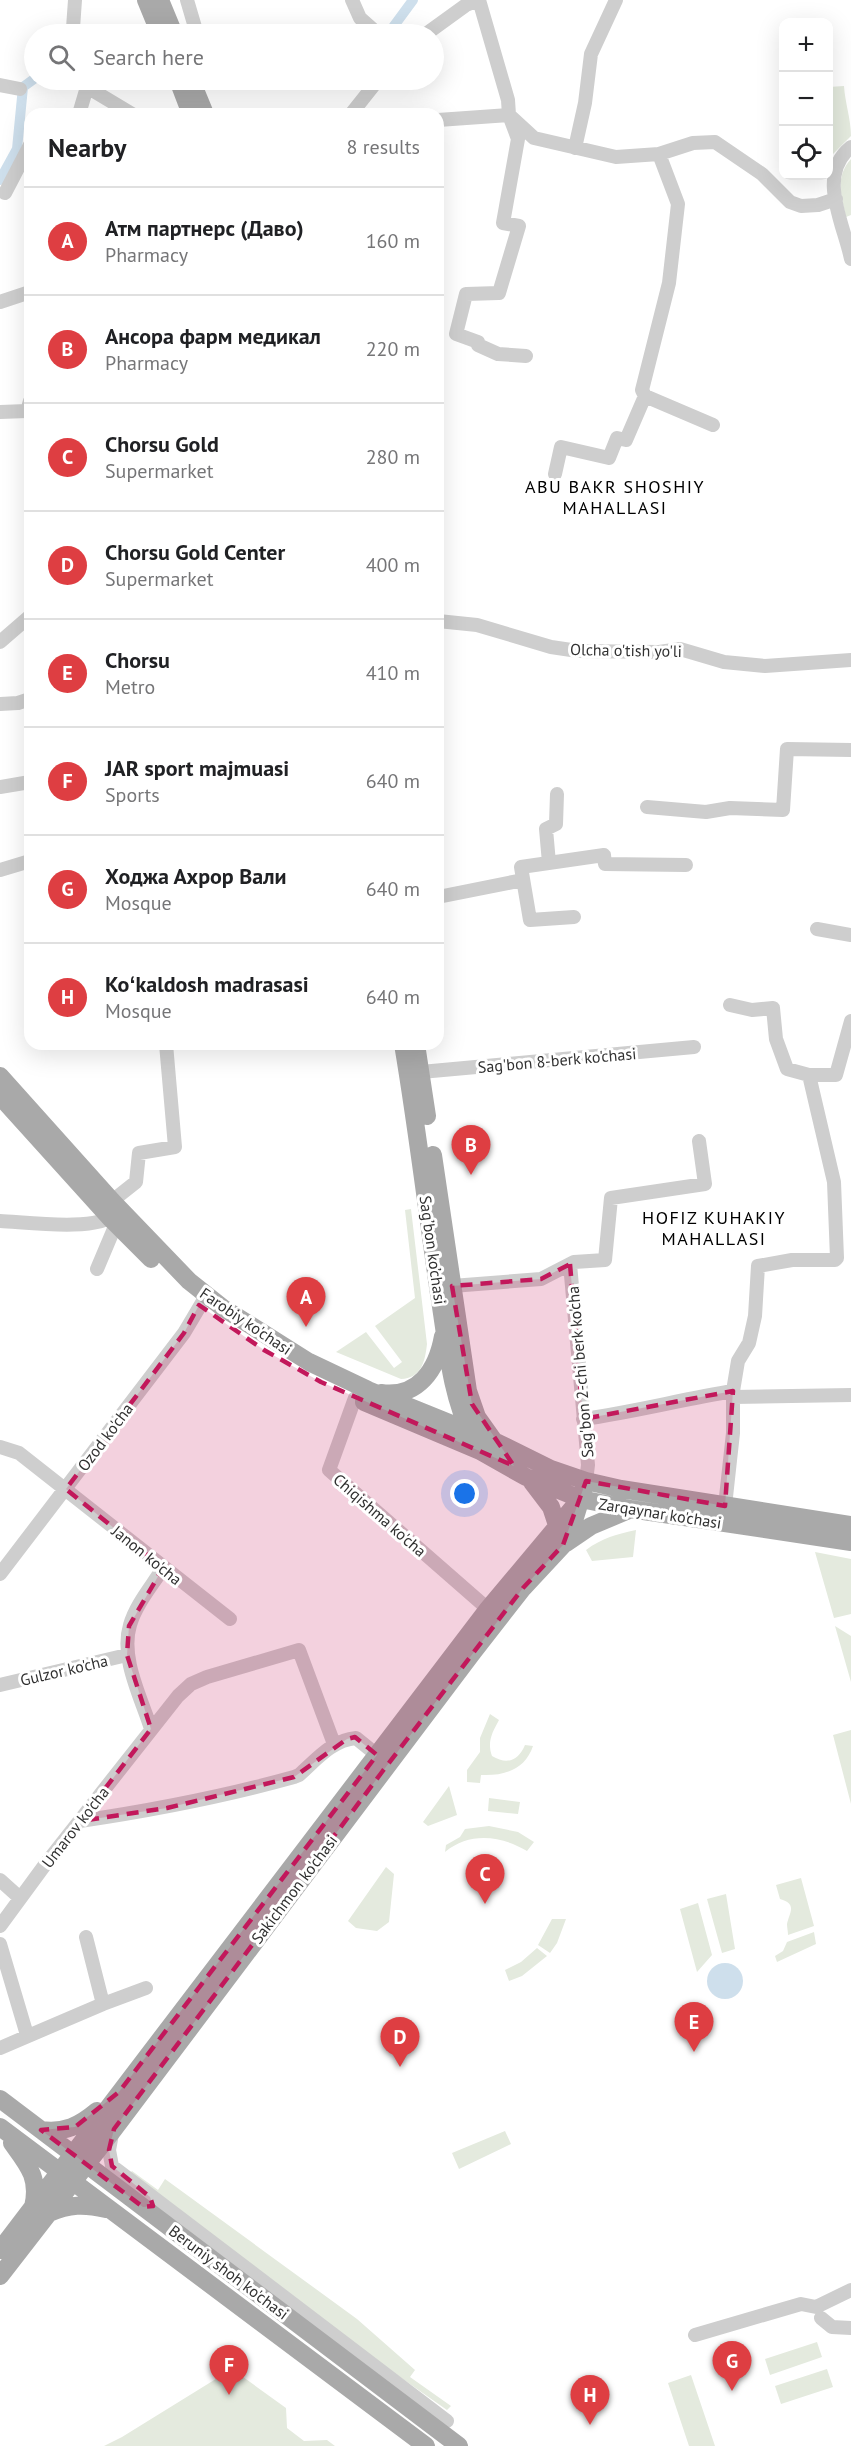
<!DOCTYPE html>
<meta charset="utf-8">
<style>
:root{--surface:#fff;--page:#f2f2f2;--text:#202124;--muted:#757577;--line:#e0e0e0;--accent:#de3e42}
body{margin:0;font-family:"PT Sans",sans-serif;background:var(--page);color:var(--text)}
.controls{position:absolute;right:18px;top:18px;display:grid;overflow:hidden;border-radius:12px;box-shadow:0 6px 24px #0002}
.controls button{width:54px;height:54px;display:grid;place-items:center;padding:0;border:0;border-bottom:2px solid var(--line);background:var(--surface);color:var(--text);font:30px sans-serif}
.you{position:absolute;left:465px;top:1494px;width:21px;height:21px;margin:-15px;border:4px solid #fff;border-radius:50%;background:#1a73e8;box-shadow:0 0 0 9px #1a73e833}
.badge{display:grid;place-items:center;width:39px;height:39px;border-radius:50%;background:var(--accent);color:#fff;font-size:20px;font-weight:700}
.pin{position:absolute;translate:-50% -50px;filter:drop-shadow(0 2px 3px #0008)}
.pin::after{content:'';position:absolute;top:32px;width:21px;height:18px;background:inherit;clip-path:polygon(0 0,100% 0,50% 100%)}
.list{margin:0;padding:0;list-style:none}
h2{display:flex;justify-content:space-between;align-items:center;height:78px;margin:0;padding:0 24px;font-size:26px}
h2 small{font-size:20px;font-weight:400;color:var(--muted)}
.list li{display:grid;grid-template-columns:39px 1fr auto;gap:18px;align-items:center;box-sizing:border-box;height:108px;padding:0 24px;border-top:2px solid var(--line)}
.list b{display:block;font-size:22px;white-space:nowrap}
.list p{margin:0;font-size:20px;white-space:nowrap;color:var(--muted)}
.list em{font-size:20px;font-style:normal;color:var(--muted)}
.icon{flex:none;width:33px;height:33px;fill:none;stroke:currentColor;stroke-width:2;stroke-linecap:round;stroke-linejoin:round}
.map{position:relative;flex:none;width:851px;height:2446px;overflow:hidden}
.search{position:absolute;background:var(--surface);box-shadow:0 6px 24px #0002;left:24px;top:24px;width:420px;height:66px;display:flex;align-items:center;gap:15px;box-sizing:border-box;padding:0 21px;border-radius:33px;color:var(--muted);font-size:22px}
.panel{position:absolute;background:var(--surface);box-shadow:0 6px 24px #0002;left:24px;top:108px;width:420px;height:942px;border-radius:18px}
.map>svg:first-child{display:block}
.green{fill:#e4eade}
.water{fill:#cedfec}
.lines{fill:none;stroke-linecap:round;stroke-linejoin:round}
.canal{stroke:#cedfec;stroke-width:10}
.minor{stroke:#cecece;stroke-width:14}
.major{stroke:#a9a9a9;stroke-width:18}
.marked{fill:#c2185b;fill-opacity:0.2;stroke:#c2185b;stroke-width:4.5;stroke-dasharray:12 8;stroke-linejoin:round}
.labels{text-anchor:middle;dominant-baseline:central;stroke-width:6;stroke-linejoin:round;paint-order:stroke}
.street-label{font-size:16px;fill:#313131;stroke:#fff}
.neighbourhood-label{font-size:18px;letter-spacing:1.5px;fill:#000;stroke:#fff}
</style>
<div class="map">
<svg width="851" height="2446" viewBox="0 0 851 2446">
<rect width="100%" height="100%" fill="#fff"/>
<path class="green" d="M844 86C845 103 851 119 851 136L833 154 829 147V87Z
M851 159V215L846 217C841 195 835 177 851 159Z
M411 1209 427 1344C425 1362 421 1378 401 1379L336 1352 366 1332 394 1368 402 1362 375 1326 415 1298 405 1210Z
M636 1530 633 1557 592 1561 586 1550C602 1538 617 1534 636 1530Z
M815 1552 851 1559V1614L834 1618Z
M835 1626 851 1636V1682Z
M490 1714 499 1720C492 1733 487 1742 492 1756 507 1765 518 1761 525 1745L533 1746C525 1770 504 1776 481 1775L480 1783 467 1782V1770L480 1752V1738Z
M851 1730V1804L833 1735Z
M449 1786 457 1815 428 1826 423 1822Z
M489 1798 520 1802 518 1814 488 1811Z
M489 1826 518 1832 534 1842 527 1851C502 1836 470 1831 445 1852L446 1845 460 1837 465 1829Z
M386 1867 394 1874 389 1922 377 1931 356 1928 348 1921Z
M801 1878 814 1926 788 1935C788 1931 787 1928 787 1924 789 1913 798 1904 780 1899L776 1885Z
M726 1894 735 1949 722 1953 707 1899Z
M698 1903 712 1955 697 1972 680 1909Z
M552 1919H566L557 1943 550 1953 538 1945Z
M814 1932 816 1944 777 1962 775 1956 783 1951 787 1942Z
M537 1948 547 1956 522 1976 509 1981 505 1970 521 1962Z
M505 2131 511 2144 459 2169 452 2153Z
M132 2171 158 2190 165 2179 357 2319 415 2370 410 2377 451 2406 447 2410 350 2342 129 2174Z
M817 2342 822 2357 770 2375 765 2359Z
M232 2369 286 2408 287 2428 304 2441 327 2440 335 2446H104L122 2437Z
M827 2369 833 2387 781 2404 775 2386Z
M691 2375 715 2446H689L668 2383Z"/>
<path class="water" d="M707 1981a18 18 0 1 1 36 0a18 18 0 1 1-36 0Z"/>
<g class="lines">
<path class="canal" d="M388 34 413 0
M193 80 223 85 246 80
M0 180 17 149 23 87 34 79"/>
<path class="minor" d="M187 0 197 34
M352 0 360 18 378 34
M479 0 508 100 509 115 518 139 503 223 519 226 499 293 466 294 456 334 478 342V345L498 354 526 356
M74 34 73 28 75 0
M426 34 466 5 478 0
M85 80 87 87 132 114
M0 85 20 89
M79 114 87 87
M351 114 378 80
M438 120 509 115 534 138 616 157 659 154 693 143 715 142 762 174 790 202 801 206 818 205 836 199
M851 147C816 175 844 224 851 259
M575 148 585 103 591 54 616 0
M5 193 30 145
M0 302 30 292
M645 396 713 425
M0 412 27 411 30 401
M555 474 561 447 609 458 617 438 626 440 645 396 642 390 669 283 678 204 659 154
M438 621 477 625 551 647 578 651 659 652 680 649 724 662 765 666 851 660
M0 642 30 616
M0 704 18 703 30 699
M0 787 30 782
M647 807 706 812 730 808 783 810 787 749 851 750
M549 863 546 829 556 824 557 794
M0 870 30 861
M438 897 523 880
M574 917 530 920 521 867 604 855 605 864 686 865
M817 929 851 935
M730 1005 752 1010 773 1008 776 1039 787 1069 809 1075H836L851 1021
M421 1072 694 1047
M112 1201 136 1182 139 1153 175 1147 166 1044
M0 1221C26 1222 97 1232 115 1214
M570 1264 588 1465 586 1481
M97 1269 116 1224
M452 1286 541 1279 574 1262 605 1260 611 1198 705 1184 699 1141
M733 1397 851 1395
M355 1398 329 1470 488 1609
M583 1419C634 1412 683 1399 733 1391
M0 1447 19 1453 230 1619
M725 1506 733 1433V1391L738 1361 749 1343 755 1316 758 1266 792 1260H835L837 1258 834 1182 809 1075
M0 1574 184 1333 206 1296
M0 1685 127 1655
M151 1729C141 1697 120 1658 130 1625 136 1604 152 1586 163 1568
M80 1821C154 1810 222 1797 294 1777L299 1775C316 1760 332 1740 356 1738L377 1755
M0 1880 20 1898
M0 1926 47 1862 178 1696 191 1684 207 1677 299 1650 334 1744
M86 1937 103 2004
M0 1944 27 2035
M0 2048 103 2004 146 1988
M112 2134 109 2150 112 2166 447 2421
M821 2318 832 2327 851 2328
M695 2335 801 2304 816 2307 851 2290"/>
<path class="major" d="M146 0 160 34
M160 0 174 34
M178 80 191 114
M191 80 205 114
M403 1044C417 1127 427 1211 439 1294 447 1342 450 1393 472 1437
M416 1044 427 1116
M0 1076 112 1201 189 1281 223 1308 309 1362 368 1390 494 1441 551 1469 586 1481 621 1489 851 1525
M0 1096 111 1219 151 1259
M433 1155 468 1391 477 1417 494 1441
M381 1393C418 1398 437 1370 443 1336
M364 1402 480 1451 526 1477 581 1499 630 1509 851 1542
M532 1482 551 1507 557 1525
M566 1543 591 1526 629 1510
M0 2099 459 2446
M0 2127 426 2446
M41 2130C65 2133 79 2126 97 2111
M12 2143C28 2165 40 2178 33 2207
M49 2213C69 2204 85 2204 106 2209
M0 2250 488 1609 576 1504
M0 2276 114 2129 473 1652 523 1588 563 1545 570 1534 584 1488"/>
</g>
<path class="marked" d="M570 1264 583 1419 733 1391 725 1506 586 1481 563 1545 523 1588 382 1772 114 2129 109 2150 112 2166 150 2197 153 2206 143 2207 41 2130 75 2127 119 2092 377 1755 355 1737 347 1739 294 1777 167 1808 80 1821 151 1729 127 1655 129 1626 163 1568 66 1489 184 1333 199 1305 264 1350 321 1382 514 1466 472 1404 452 1286 541 1279Z"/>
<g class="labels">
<g class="street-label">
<text transform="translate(626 650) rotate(1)">Olcha o'tish yo'li</text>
<text transform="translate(557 1060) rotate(-5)">Sag'bon 8-berk ko'chasi</text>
<text transform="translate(433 1250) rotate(82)">Sag’bon ko’chasi</text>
<text transform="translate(246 1321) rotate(34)">Farobiy ko'chasi</text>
<text transform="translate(580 1372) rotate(-95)">Sag'bon 2-chi berk ko'cha</text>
<text transform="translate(105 1437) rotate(-53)">Ozod ko'cha</text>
<text transform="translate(660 1513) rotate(9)">Zarqaynar ko'chasi</text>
<text transform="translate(380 1515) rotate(41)">Chiqishma ko'cha</text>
<text transform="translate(147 1555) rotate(39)">Janon ko'cha</text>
<text transform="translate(64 1670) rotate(-13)">Gulzor ko'cha</text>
<text transform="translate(75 1827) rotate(-52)">Umarov ko'cha</text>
<text transform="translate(294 1889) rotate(-53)">Sakichmon ko'chasi</text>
<text transform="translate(229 2272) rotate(37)">Beruniy shoh ko'chasi</text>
</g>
<g class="neighbourhood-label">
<text x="615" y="486">ABU BAKR SHOSHIY<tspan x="615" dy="21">MAHALLASI</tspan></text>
<text x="714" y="1217">HOFIZ KUHAKIY<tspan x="714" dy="21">MAHALLASI</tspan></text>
</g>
</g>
</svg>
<div class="controls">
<button>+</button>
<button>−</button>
<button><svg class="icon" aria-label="locate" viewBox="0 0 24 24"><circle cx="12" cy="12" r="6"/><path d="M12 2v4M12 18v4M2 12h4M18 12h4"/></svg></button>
</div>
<div class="you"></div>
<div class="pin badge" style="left:306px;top:1327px">A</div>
<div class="pin badge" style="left:471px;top:1175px">B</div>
<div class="pin badge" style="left:485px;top:1904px">C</div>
<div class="pin badge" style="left:400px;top:2067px">D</div>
<div class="pin badge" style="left:694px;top:2052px">E</div>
<div class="pin badge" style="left:229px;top:2395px">F</div>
<div class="pin badge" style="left:732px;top:2391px">G</div>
<div class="pin badge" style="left:590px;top:2425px">H</div>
<div class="search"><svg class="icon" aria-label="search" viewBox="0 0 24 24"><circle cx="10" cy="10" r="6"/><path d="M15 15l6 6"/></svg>Search here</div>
<section class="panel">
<h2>Nearby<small>8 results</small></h2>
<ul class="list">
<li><span class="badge">A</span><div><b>Атм партнерс (Даво)</b><p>Pharmacy</p></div><em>160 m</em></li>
<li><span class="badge">B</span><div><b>Ансора фарм медикал</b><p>Pharmacy</p></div><em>220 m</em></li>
<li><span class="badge">C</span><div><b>Chorsu Gold</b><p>Supermarket</p></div><em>280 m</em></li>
<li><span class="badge">D</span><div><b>Chorsu Gold Center</b><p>Supermarket</p></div><em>400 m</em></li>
<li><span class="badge">E</span><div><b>Chorsu</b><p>Metro</p></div><em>410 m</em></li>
<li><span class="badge">F</span><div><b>JAR sport majmuasi</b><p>Sports</p></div><em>640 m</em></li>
<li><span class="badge">G</span><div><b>Ходжа Ахрор Вали</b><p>Mosque</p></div><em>640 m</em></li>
<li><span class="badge">H</span><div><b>Koʻkaldosh madrasasi</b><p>Mosque</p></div><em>640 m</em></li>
</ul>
</section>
</div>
